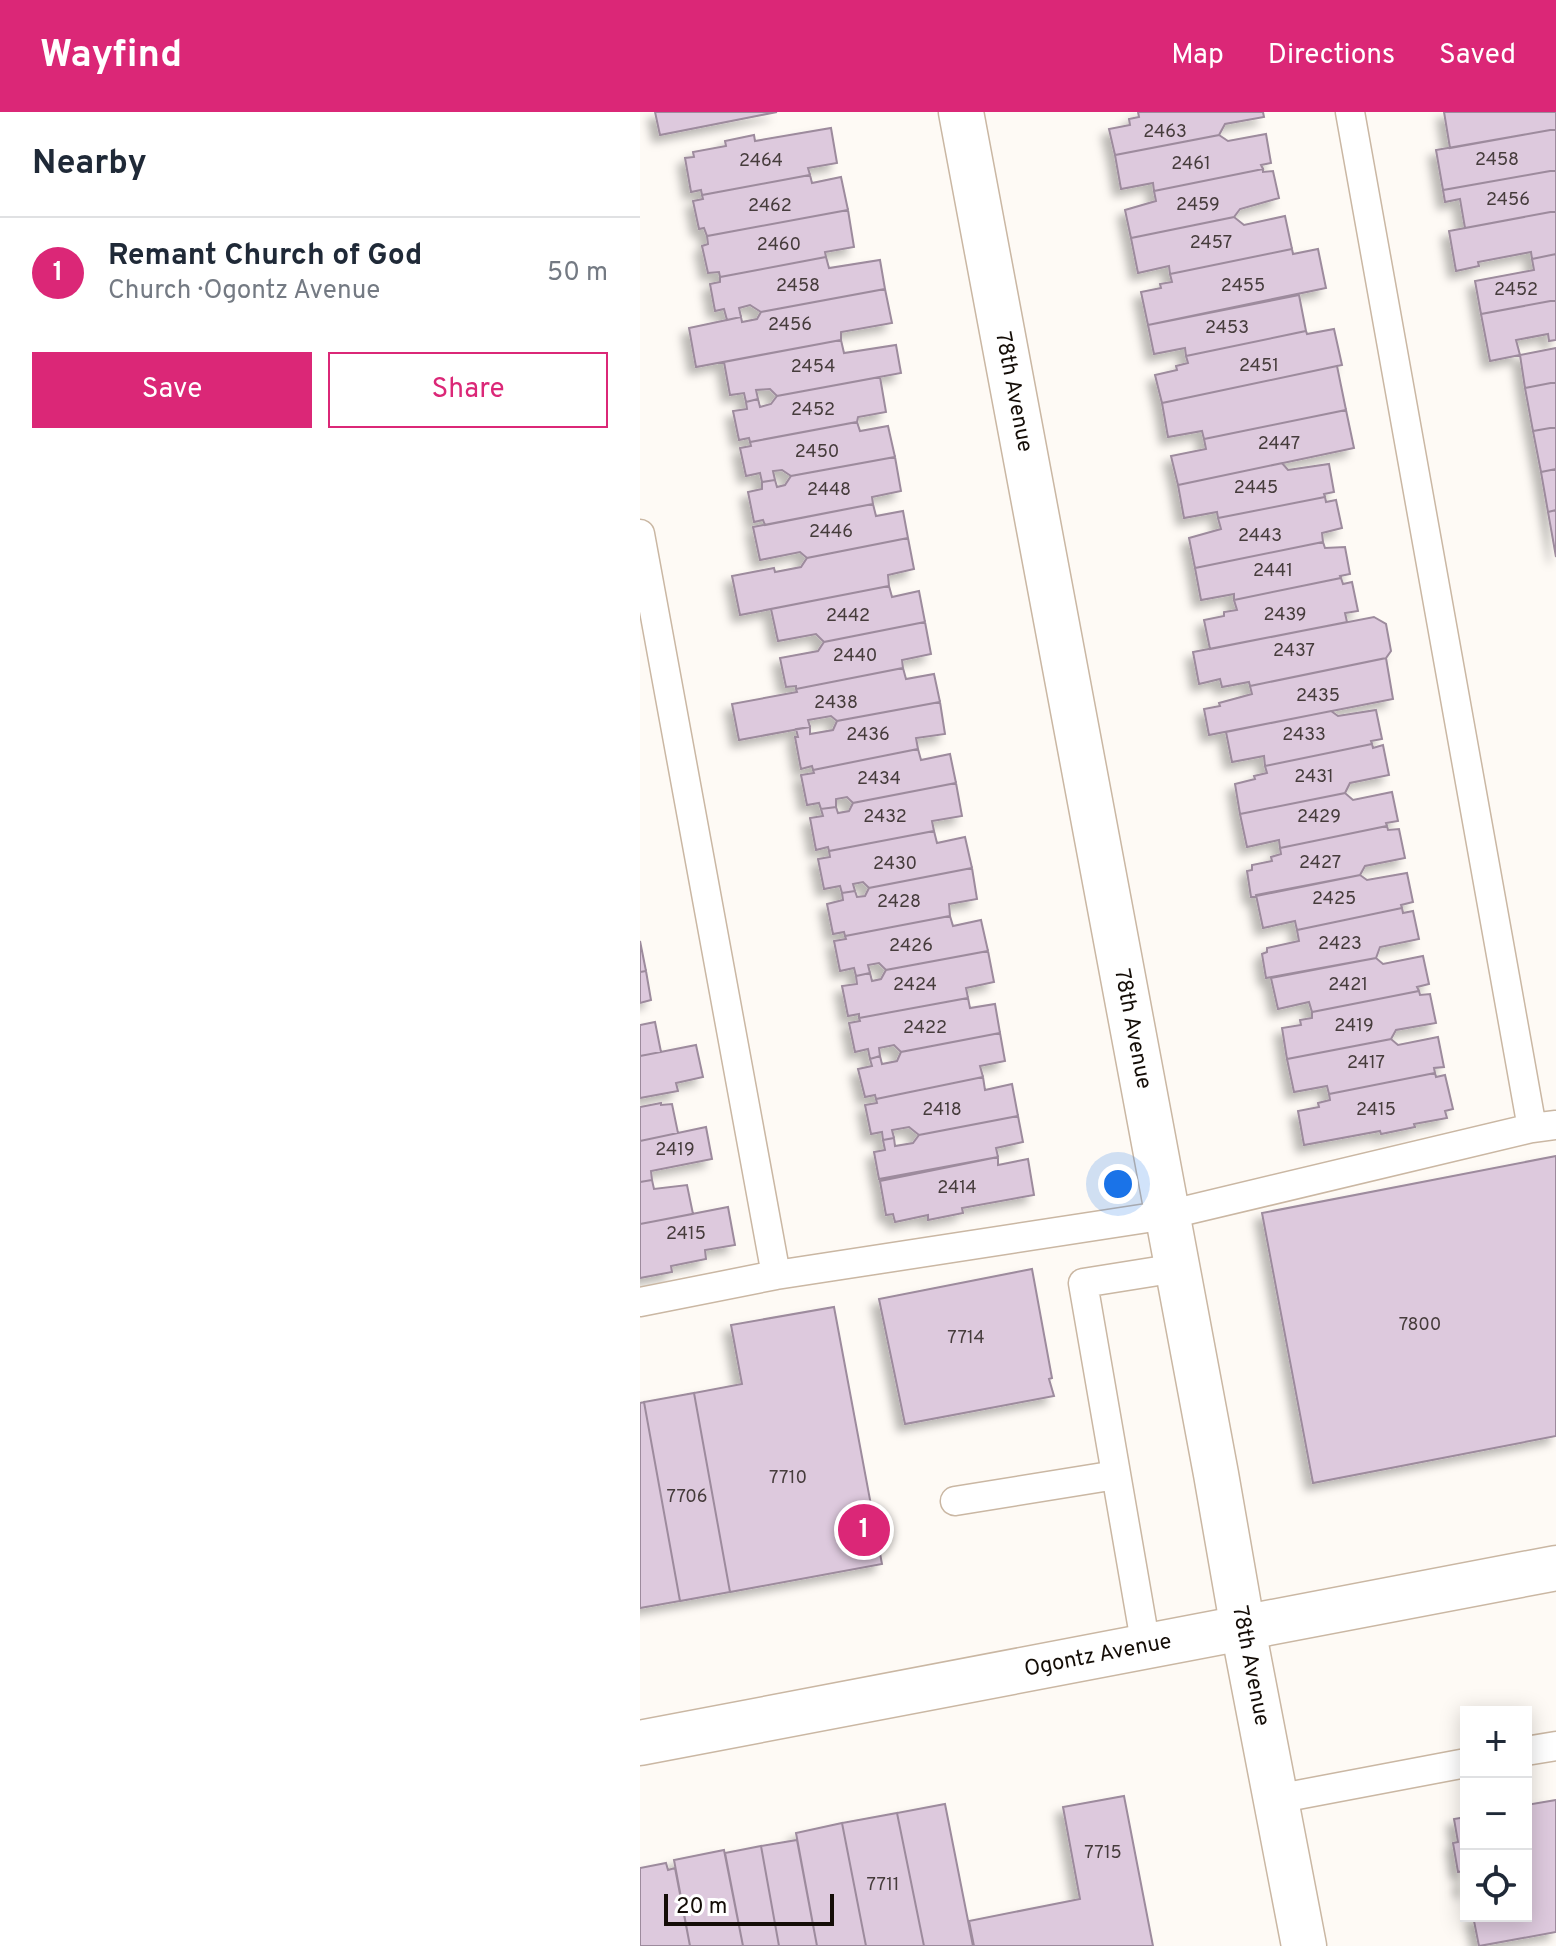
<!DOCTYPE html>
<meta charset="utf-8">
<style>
:root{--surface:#fff;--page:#f2f2f3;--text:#1f2937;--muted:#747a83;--line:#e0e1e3;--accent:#db2777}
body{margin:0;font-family:Overpass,sans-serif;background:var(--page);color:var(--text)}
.controls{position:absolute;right:24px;bottom:24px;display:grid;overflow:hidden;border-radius:0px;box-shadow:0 4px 20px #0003}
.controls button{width:72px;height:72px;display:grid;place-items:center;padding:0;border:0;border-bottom:2px solid var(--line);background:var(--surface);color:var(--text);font:40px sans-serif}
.scale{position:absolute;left:24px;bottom:20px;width:170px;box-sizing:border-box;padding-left:8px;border:4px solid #140d07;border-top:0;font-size:22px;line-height:28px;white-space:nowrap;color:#140d07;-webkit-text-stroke:6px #fff;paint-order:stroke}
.you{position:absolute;left:478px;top:1072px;width:28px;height:28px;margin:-20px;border:6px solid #fff;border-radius:50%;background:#1a73e8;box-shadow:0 0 0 12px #1a73e833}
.badge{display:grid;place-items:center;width:52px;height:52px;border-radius:50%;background:var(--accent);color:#fff;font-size:26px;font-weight:700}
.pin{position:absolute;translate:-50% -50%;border:4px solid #fff;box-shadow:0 2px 8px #0006}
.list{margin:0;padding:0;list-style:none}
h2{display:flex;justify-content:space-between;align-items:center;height:104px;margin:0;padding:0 32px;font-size:34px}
h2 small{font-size:26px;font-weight:400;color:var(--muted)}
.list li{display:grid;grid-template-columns:52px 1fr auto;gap:24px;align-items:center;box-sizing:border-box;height:112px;padding:0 32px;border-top:2px solid var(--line)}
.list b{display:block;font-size:30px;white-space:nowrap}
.list p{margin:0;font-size:26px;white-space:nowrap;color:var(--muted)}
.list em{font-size:26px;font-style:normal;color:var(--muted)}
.actions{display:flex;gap:16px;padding:24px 32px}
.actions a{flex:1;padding:18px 0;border:2px solid var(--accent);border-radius:0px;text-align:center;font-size:28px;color:var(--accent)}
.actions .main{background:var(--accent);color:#fff}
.icon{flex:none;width:44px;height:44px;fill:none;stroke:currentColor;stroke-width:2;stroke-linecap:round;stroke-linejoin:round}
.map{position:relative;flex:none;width:916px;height:1834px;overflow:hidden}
header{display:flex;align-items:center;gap:48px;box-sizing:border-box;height:112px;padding:0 40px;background:var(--accent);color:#fff}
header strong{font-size:38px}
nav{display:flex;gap:44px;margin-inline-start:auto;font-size:28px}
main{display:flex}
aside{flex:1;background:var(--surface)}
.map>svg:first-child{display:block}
.building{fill:#ddc9dd;stroke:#9d8b9d;stroke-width:2;filter:url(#shadow)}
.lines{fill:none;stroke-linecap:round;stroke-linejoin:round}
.lane-casing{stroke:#cab7a3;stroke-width:31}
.street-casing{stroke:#cab7a3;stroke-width:47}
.primary-casing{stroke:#cab7a3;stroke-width:47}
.lane{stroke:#fff;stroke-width:28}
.street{stroke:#fff;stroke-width:44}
.primary{stroke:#fff;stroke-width:44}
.labels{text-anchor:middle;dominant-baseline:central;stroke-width:6;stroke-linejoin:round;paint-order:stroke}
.number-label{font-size:18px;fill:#463c3c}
.street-label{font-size:22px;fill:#140d07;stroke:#fff}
</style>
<header>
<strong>Wayfind</strong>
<nav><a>Map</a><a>Directions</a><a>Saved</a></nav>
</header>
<main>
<aside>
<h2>Nearby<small></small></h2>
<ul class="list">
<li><span class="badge">1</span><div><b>Remant Church of God</b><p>Church · Ogontz Avenue</p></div><em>50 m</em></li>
</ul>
<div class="actions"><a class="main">Save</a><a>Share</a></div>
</aside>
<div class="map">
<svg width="916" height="1834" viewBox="0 0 916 1834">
<defs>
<filter id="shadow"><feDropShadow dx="-7" dy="7" stdDeviation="4" flood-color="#0004"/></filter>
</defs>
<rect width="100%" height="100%" fill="#fefaf5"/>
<path class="building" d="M15 0H137L20 23Z
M498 0H623L624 5 585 12 579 23 475 43 469 17 490 13 489 7 499 5Z
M804 0H916V17L810 36Z
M191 16 197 51 168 56 170 63 62 83 61 78 51 80 45 46 54 45 53 40 86 34 85 29 114 23 115 29Z
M916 17V58L803 78 796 38Z
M626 22 631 51 621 53 623 57 514 79 513 71 481 77 475 43 579 23 588 29Z
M623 57V60L633 59 639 86 600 97 594 105 491 126 485 98 516 89 514 79Z
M916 58V99L825 116 820 87 805 90 803 78Z
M170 63 172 71 201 65 208 98 67 124 64 116 59 117 53 89 63 87 62 83Z
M208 98 214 135 185 140 186 145 80 165 79 160 68 161 62 134 68 132 67 124Z
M916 99V142L892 147 891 140 838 150 839 154 816 159 809 119Z
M645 104 652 137 530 162 529 154 498 161 491 126 594 105 604 113Z
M652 137 653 142 678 137 686 176 508 213 501 180 521 176 520 172 532 170 530 162Z
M916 142V188L841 202 835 169 894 158 892 147Z
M186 145 189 156 240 148 245 177 121 200 110 193 99 196 101 205 87 208 84 197 75 199 70 172 80 170V165Z
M245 177 252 211 201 220V228L56 255 49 216 101 205 102 210 117 207 121 200Z
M659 183 666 219 546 244 545 236 514 242 508 213Z
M916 188V228L909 229 908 222 876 228 880 243 850 249 841 202Z
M694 217 702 253 522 291 515 263 537 258 536 254 548 251 546 244 666 219 667 222Z
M201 228 204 241 256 233 261 261 137 284 130 277 116 278 118 287 106 290 104 281 90 283 84 250Z
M916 236V270L885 276 880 243Z
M697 254 706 298 564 327 562 319 528 325 522 291Z
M240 265 246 300 218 305 217 310 110 330 109 326 99 328 93 299 107 297 106 290 118 287 120 295 131 292 137 284Z
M916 270V315L893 319 885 276Z
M706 298 714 336 538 373 531 344 566 337 564 327Z
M217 310 220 319 248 314 255 345 151 364 142 358 133 359 135 368 122 370 120 361 106 364 100 336 111 334 110 330Z
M916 315V357L901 360 893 319Z
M255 345 261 379 232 385 233 392 125 413 123 408 114 410 108 380 122 377V370L135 368 137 375 145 373 151 364Z
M642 351 648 358 689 352 694 380 684 382 685 385 578 406 577 400 544 406 538 373Z
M916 357V398L908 400 901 360Z
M685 385 686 390 696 388 702 416 682 421 683 430 555 456 549 426 581 417 578 406Z
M233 392 236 404 263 399 268 426 167 446 160 440 120 448 113 415Z
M916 398V445L908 400Z
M268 426 274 457 248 463 249 474 100 503 92 464 134 456 135 460 161 455 167 446Z
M683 430 685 436 705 435 710 462 700 464 701 466 594 488V482L561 488 555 456Z
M701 466 703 472 712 470 718 499 705 501 707 510 570 537 564 508 584 504V500L597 498 594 488Z
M249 474 252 485 279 479 285 510 184 530 176 522 138 529 131 497Z
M734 505 746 512 751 539 746 546 610 574 609 570 582 575 580 567 559 572 553 540Z
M285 510 291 542 262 548 263 556 156 577V574L146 575 140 546 178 539 184 530Z
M746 546 753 587 569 623 564 597 580 594 579 591 612 582 610 574Z
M263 556 266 567 294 562 300 590 197 609 191 604 168 608 170 615 99 628 92 592 157 580 156 577Z
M300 590 305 622 276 626 278 637 173 658 172 654 161 657 155 625H158L156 617 170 615V622L193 618 197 609Z
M736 598 742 627 731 629 732 632 625 654 624 644 592 650 586 620 691 599 698 604Z
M732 632 733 636 743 633 749 663 710 671 705 681 600 702 595 672 615 667 614 664 627 661 625 654Z
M278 637 281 648 310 642 316 671 213 691 207 685 196 687V695L181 697 179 691 167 693 161 663 174 661 173 658Z
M316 671 322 704 292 709 294 719 189 739 188 735 176 738 170 706 183 704 181 697 196 695 198 701 209 699 213 691Z
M752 680 758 709 746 711 747 714 640 736 639 728 607 735 600 702 705 681 713 688Z
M747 714 748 718 759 717 765 746 725 754 720 763 611 785 607 759 612 758V753L632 749 631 745 641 742 640 736Z
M294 719 297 731 325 725 332 756 229 776 223 770 213 772 215 779 202 781 200 774 184 777 178 747 190 745 189 739Z
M332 756 337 787 309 792 310 804 205 824 204 820 193 822 187 792 203 788 202 781 215 779 217 785 225 784 229 776Z
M767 761 773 790 761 793 762 796 657 818 655 809 623 816 616 783 720 763 727 768Z
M762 796 763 801 773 799 779 827 740 835 736 846 626 866 622 842 627 840V836L659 829 657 818Z
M310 804 313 814 341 808 348 839 246 858 239 851 228 853 230 861 216 864 214 856 200 859 194 829 206 827 205 824Z
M0 829 6 859 0 860Z
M348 839 354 870 326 876 328 886 219 906V902L208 904 202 874 217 872 216 864 230 861 232 869 241 867 246 858Z
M783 844 789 872 777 875 779 879 672 900 669 890 638 897 631 866 736 846 743 852Z
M6 859 11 888 0 891V860Z
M779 879 780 883 790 882 796 911 756 918 751 927 647 947 642 916 661 913 660 908 672 906V900Z
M328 886 330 896 355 892 360 921 261 940 254 933 239 936 240 944 230 947 228 937 215 940 209 911 220 909 219 906Z
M15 910 21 940 0 944V913Z
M360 921 365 949 340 954 343 965 236 987 235 983 225 985 218 957 232 954 230 947 240 944 242 952 257 949 261 940Z
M798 925 804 955 794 956 795 961 689 982 687 974 654 980 647 947 751 927 758 933Z
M56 933 63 965 36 971 38 979 0 986V944Z
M795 961 796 965 805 963 813 997 805 999 807 1006 774 1012 775 1015 741 1022 740 1019 664 1033 658 999 679 995 678 991 690 988 689 982Z
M343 965 345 978 372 972 378 1004 279 1023 269 1015 252 1018 254 1026 243 1028 242 1020 231 1022 225 993 237 991 236 987Z
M21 991V993L32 992 38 1021 0 1029V995Z
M378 1004 383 1030 356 1036 358 1045 239 1067 234 1040 245 1038 243 1028 254 1026 255 1034 273 1031 279 1023Z
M66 1015 72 1047 11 1059 12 1068 0 1070V1029Z
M916 1044V1324L673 1371 622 1101Z
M358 1045V1053L388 1047 394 1083 322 1096 323 1101 288 1108V1103L255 1110 253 1102 246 1103 240 1069Z
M12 1068 14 1077 47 1073 53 1102 0 1112V1070Z
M88 1095 95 1133 65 1138 66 1147 31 1154 32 1160 0 1166V1112Z
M392 1157 412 1266 409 1267 414 1284 265 1312 239 1187Z
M194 1195 242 1452 90 1480 54 1281 102 1272 91 1213Z
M54 1281 90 1480 40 1489 4 1290Z
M4 1290 40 1489 0 1496V1291Z
M484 1684 513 1834H334L329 1809 440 1787 423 1695Z
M916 1688V1820L839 1834 833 1804H886V1693Z
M305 1692 333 1834H284L257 1701Z
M257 1701 284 1834H226L202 1711Z
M826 1705V1779L821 1776V1771L825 1766 824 1759 818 1760 813 1731 818 1730 814 1707Z
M202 1711 226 1834H177L156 1721Z
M157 1728 177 1834H139L121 1734Z
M121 1734 139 1834H103L85 1741Z
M84 1738 103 1834H50L34 1748Z
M26 1751 28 1758 35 1756 50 1834H0V1756Z"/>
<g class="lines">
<g class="lane-casing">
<path id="lane" d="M710 0 892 1016 916 1013
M0 422 136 1163 527 1103 892 1016
M0 1190 136 1163
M315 1389 476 1363
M506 1535 443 1171 537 1156
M886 1639 916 1634
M636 1687 826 1651"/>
</g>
<g class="street-casing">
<path id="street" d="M321 0 576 1362 603 1517 664 1834"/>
</g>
<g class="primary-casing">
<path id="primary" d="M0 1631 916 1456"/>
</g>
<use href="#lane" class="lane"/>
<use href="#street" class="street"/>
<use href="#primary" class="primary"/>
</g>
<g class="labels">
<g class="number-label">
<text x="525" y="20">2463</text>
<text x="857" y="48">2458</text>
<text x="121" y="49">2464</text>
<text x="551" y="52">2461</text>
<text x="868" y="88">2456</text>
<text x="558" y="93">2459</text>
<text x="130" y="94">2462</text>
<text x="571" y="131">2457</text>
<text x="139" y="133">2460</text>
<text x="158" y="174">2458</text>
<text x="603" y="174">2455</text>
<text x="876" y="178">2452</text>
<text x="150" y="213">2456</text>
<text x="587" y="216">2453</text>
<text x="619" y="254">2451</text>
<text x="173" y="255">2454</text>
<text x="173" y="298">2452</text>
<text x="639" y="332">2447</text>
<text x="177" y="340">2450</text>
<text x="616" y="376">2445</text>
<text x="189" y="378">2448</text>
<text x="191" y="420">2446</text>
<text x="620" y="424">2443</text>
<text x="633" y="459">2441</text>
<text x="645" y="503">2439</text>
<text x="208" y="504">2442</text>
<text x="654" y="539">2437</text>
<text x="215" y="544">2440</text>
<text x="678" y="584">2435</text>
<text x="196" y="591">2438</text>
<text x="228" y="623">2436</text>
<text x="664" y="623">2433</text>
<text x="674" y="665">2431</text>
<text x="239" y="667">2434</text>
<text x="245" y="705">2432</text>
<text x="679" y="705">2429</text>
<text x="680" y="751">2427</text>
<text x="255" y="752">2430</text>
<text x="694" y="787">2425</text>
<text x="259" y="790">2428</text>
<text x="700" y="832">2423</text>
<text x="271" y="834">2426</text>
<text x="275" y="873">2424</text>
<text x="708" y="873">2421</text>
<text x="714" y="914">2419</text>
<text x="285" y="916">2422</text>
<text x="726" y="951">2417</text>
<text x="302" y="998">2418</text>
<text x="736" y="998">2415</text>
<text x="35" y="1038">2419</text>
<text x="317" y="1076">2414</text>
<text x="46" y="1122">2415</text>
<text x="780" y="1213">7800</text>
<text x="326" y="1226">7714</text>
<text x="148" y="1366">7710</text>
<text x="47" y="1385">7706</text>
<text x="463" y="1741">7715</text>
<text x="243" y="1773">7711</text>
</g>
<g class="street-label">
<text transform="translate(373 280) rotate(79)">78th Avenue</text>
<text transform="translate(492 917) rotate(79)">78th Avenue</text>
<text transform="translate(458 1544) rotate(-11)">Ogontz Avenue</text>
<text transform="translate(610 1554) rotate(79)">78th Avenue</text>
</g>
</g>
</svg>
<div class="controls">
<button>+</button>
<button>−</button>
<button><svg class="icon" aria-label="locate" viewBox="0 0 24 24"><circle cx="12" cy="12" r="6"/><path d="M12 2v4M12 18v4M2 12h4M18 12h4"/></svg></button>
</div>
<div class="scale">20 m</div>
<div class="you"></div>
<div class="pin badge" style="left:224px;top:1418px">1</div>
</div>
</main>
